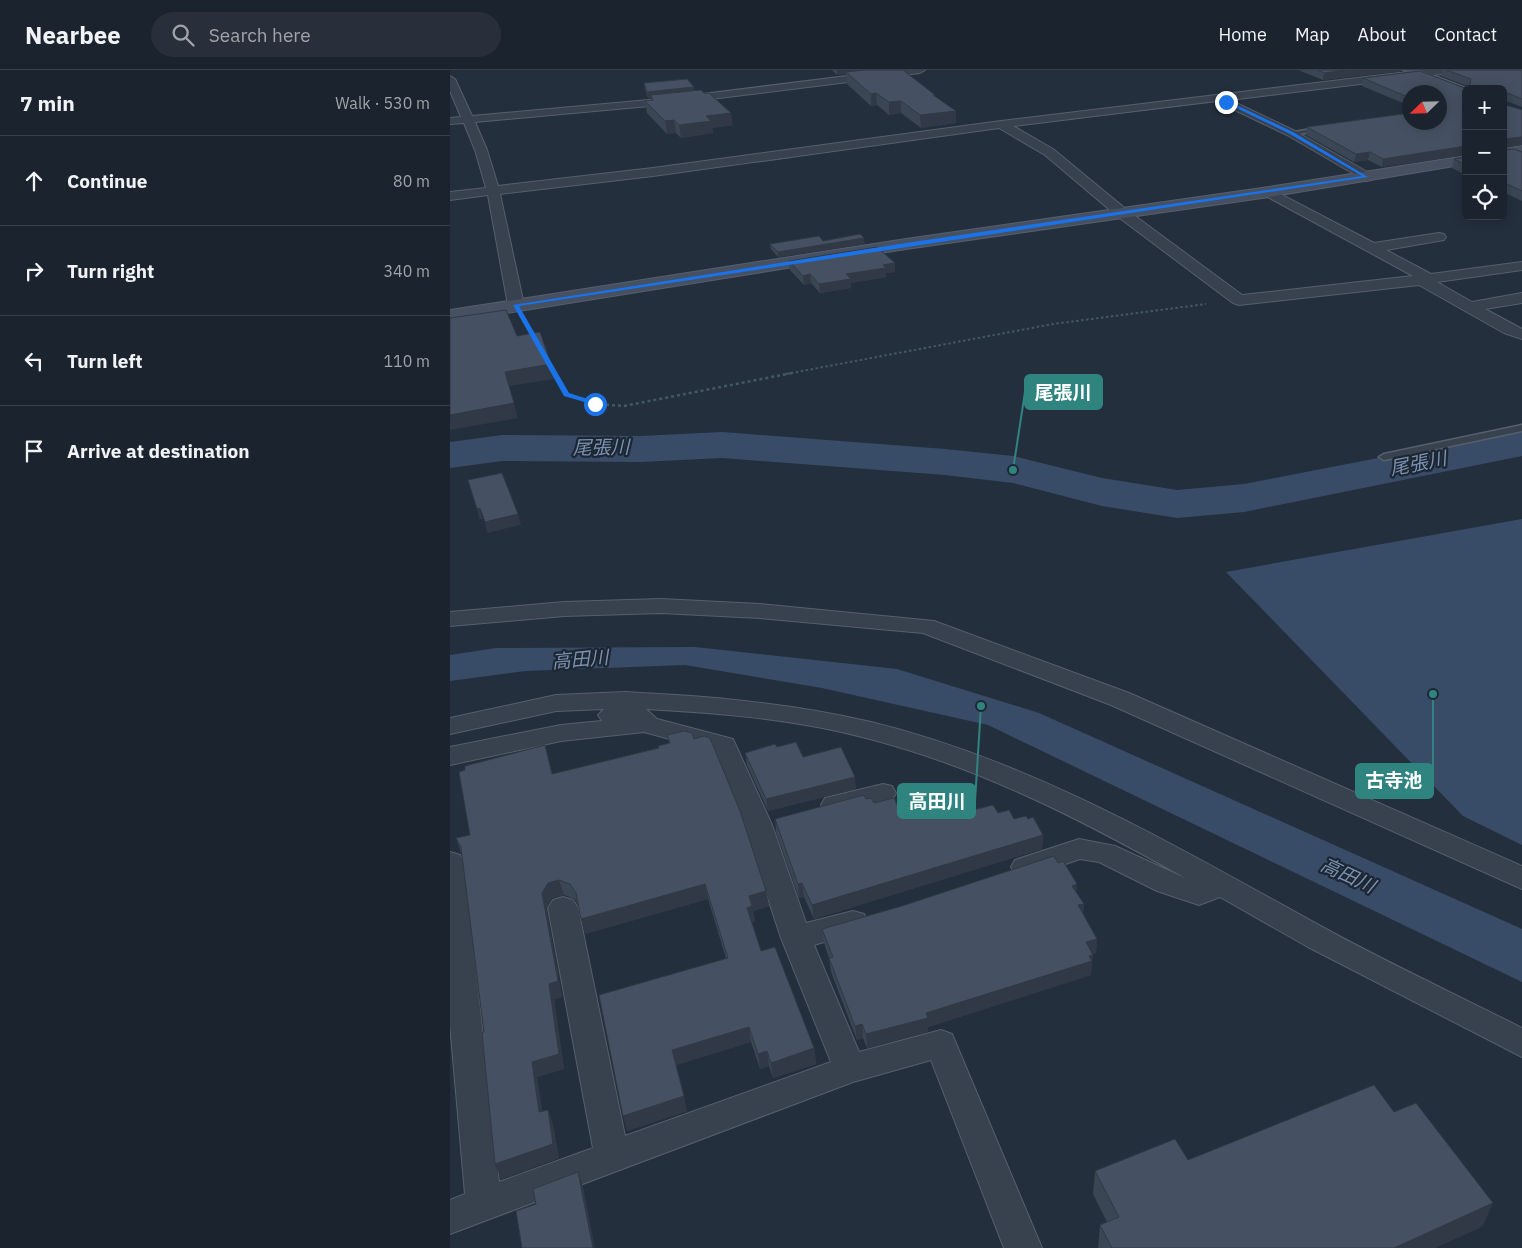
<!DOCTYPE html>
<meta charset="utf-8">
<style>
:root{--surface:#1b232e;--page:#282f3a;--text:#f1f3f6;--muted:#a0a4aa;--line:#39404a}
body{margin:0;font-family:"IBM Plex Sans","Noto Sans JP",sans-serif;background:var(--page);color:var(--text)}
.controls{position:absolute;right:15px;top:15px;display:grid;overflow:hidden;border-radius:8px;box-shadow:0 2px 12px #0003}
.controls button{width:45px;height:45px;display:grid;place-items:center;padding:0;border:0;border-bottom:1px solid var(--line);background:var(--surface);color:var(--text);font:25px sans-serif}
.compass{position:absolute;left:952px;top:15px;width:45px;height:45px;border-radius:50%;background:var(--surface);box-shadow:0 2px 12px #0003;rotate:247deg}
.stop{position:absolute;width:15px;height:15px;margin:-11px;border:4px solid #1a73e8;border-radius:50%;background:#fff}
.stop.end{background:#1a73e8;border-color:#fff;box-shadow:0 1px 5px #0008}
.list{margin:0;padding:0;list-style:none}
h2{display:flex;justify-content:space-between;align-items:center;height:65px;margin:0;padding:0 20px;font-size:21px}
h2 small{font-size:16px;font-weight:400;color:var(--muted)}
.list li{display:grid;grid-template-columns:32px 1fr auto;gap:15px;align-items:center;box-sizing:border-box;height:90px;padding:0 20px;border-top:1px solid var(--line)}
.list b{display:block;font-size:19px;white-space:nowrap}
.list em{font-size:16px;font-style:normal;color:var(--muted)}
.icon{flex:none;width:28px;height:28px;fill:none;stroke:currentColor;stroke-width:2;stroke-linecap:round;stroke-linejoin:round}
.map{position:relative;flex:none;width:1072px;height:1178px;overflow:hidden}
header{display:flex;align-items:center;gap:30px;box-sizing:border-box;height:70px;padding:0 25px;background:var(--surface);border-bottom:1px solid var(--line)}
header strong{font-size:24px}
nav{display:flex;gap:28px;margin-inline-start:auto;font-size:18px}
.search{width:350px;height:45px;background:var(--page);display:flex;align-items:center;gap:12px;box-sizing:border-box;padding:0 18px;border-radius:28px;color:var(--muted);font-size:19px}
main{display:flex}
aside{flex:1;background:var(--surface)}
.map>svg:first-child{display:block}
.water{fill:#394c67}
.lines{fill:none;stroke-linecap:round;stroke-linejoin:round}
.stream{fill:#394c67;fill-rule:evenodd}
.river{fill:#394c67;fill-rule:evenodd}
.lane-casing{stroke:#565f6c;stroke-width:3}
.street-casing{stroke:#565f6c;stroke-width:2}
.secondary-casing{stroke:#565f6c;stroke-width:2}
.path-far1{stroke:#44595c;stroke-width:2;stroke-dasharray:2.5 2.5;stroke-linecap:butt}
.path{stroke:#44595c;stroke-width:2.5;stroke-dasharray:3 3;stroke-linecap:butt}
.lane{fill:#38414e;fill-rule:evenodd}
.street{fill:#38414e;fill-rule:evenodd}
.secondary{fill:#465061;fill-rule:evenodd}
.wall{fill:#3b4654}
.shaded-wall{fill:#303945}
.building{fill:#455162;stroke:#303945}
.route{fill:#1a73e8}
.labels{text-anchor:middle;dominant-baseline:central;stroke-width:4.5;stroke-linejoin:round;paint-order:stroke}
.water-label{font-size:19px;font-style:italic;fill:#7c92b1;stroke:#1d2633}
.leader{fill:none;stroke:#308480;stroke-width:2}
.callout-dot{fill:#308480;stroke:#1d2633;stroke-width:2}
.callout{fill:#308480;stroke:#308480;stroke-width:2}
.callout-label{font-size:19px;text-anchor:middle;font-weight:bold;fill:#fff}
</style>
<header>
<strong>Nearbee</strong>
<div class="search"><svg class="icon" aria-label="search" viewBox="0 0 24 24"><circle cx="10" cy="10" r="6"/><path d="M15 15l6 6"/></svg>Search here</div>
<nav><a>Home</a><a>Map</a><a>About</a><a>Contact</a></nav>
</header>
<main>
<aside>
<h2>7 min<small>Walk · 530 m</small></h2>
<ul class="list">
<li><svg class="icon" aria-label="ahead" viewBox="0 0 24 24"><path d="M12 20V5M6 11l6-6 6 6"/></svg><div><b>Continue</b></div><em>80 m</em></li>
<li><svg class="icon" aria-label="right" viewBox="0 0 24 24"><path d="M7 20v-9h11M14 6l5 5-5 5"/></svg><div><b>Turn right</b></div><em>340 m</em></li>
<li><svg class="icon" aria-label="left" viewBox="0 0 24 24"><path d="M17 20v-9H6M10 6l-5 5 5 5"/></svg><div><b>Turn left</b></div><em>110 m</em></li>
<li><svg class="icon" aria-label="arrive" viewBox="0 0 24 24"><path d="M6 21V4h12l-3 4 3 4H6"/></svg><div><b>Arrive at destination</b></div></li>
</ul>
</aside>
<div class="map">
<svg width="1072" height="1178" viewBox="0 0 1072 1178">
<rect width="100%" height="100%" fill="#242f3e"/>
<path class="water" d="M1072 449V775L1013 746 776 502Z
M245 577 447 599 589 643 1072 859V912L538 655 372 618 235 595 75 601 0 611V585L46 578Z"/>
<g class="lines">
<path class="stream" d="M826 23 827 25 583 54 581 53Z
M340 86 342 88 304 93 302 92Z"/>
<path class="river" d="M1072 360V386L794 442 727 448 652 436 563 413 495 405 272 388 191 392 52 391 0 398V372L52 365 191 366 272 362 495 379 563 386 652 408 727 420 794 414Z"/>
<g class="lane-casing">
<path id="lane" d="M874 57 876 60 841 65 838 63Z
M1072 355V361L934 390 929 387 934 384Z"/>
</g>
<g class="street-casing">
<path id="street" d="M445 0H475L470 3 221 34 25 52 37 80 48 116 203 98 551 51 974 0H1005L1000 3 780 30 845 61 921 104 922 107 921 110 916 111 837 65 766 31 563 56 603 79 677 140 792 225 963 206 814 125 812 122 814 119 819 118 924 173 989 163 994 164 996 167 994 170 936 180 981 204 1072 192V200L987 212 1022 232 1072 223V233L1035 239 1072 259V269L1054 263 969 215 789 235 783 233 667 146 595 85 549 58 203 106 50 124 74 235 66 240 58 235 38 125 0 130V122L36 118 25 80 14 53 0 54V48L11 47 0 21V6L5 9 22 46 221 28Z
M211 529 310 534 484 551 679 623 1072 796V819L661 635 473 563 310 548 211 543 114 546 0 556V542L114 532Z
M175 622C257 626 341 633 421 652 585 692 730 779 876 859 940 894 1007 925 1072 958V987L858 877 770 827 749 835 707 821 649 792 630 789 575 808 565 804 561 797 565 790 629 769 665 776 737 809C636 752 530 697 416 668 345 649 269 643 196 639L207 649 283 669 322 755 356 853 403 841 414 844 418 852 414 860 364 875 409 982 491 960 502 964 592 1178H554L481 990 403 1012 0 1164V1130L15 1124 0 954V782L10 785 14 792 49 1112 143 1078 98 838 103 830 113 827 123 830 128 838 175 1066 381 992 331 868 294 755 264 681 194 662 111 671 0 695V677L111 655 152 651 148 645 154 639 106 641 0 664V648L106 625Z
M433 714 442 716 446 723 442 730 385 745 375 742 371 735 375 728Z"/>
</g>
<g class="secondary-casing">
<path id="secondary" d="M953 0H970L1019 19H1016V26L1012 25Z
M1072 76V84L1053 87V79Z
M1016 86V94L819 127 456 179 0 252V240L456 169 819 117Z"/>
</g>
<path class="path-far1" d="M77 254 84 266
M101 298 105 304
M336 304 603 254 756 234"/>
<path class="path" d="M104 303 117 325 145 334 174 336 342 303"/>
<use href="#lane" class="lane"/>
<use href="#street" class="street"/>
<use href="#secondary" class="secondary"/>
</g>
<path class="wall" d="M382 0H453L485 25V27L506 53 471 58 451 43 439 45 427 35 421 36 397 14 396 4 387 5Z
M848 0H952L951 1 873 10Z
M992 0H1072V37L991 6Z
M913 8 1016 19V85L932 97 918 90 904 92 856 65 857 57 990 52V22H960V36L912 16Z
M194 13 244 17V21L283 55 262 58 263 63 231 68 226 63 217 64 197 43 195 31 201 30V28H198L195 20Z
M1053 32 1054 80 1072 82V131L1053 122Z
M1016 87V105L1002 98 1004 89Z
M373 171 415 174 328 187 321 179 320 174Z
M339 191 445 202 436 203V207L401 213V218L370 223 361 213 354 215 340 200Z
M217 665 244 669 316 821 319 836 303 841 305 851 302 852 311 881 364 978 366 994 323 1008 319 996 310 999 301 972 226 995 237 1041 177 1061 276 888 258 829 135 864 128 835 125 829 114 825 102 828 96 838 112 927 104 929 114 999 87 1007 92 1042 98 1040 103 1055 109 1088 51 1109 34 962 12 785 6 768 20 765 103 704 208 678 219 673Z
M327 677 353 687 406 719 318 741 297 695 295 683Z
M416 729 424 733 447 735 516 742 548 743 564 749H578L593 765 592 779 364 849 354 827 349 828 326 762 325 749Z
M608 793 627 814 626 822 634 834 633 844 647 869 646 883 642 884 641 905 478 957V962L417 978 413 968 407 970 381 902 379 888 374 873 372 859Z
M944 1042 1033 1156 985 1178H648L650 1155 657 1152 643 1124 645 1101 738 1090Z"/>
<path class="shaded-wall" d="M387 0H430L396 2V4L387 5Z
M896 0H952L951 1 873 10 874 3Z
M244 17 245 23 201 25V28H198L197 22Z
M426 23 427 35 421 36V24Z
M451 31V43L439 45V32Z
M506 41V53L471 58 470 45Z
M281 43 283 55 262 58 263 63 231 68 229 55 256 46Z
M224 50 226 63 217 64 215 51Z
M1072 67V75L1053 78 1054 69Z
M1016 76V85L932 97 933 89Z
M920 82 918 90 904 92 906 84Z
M414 168 415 174 328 187V182Z
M445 193V202L436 203V207L401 213V218L370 223 369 214 396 204 433 195Z
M360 204 361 213 354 215 353 206Z
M101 294 104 309 59 316 55 302Z
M64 333 68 348 0 360V345Z
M30 438 33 449H29L27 439Z
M68 444 71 455 37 463 35 452Z
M405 707 406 719 318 741 316 729Z
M593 765 592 779 364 849 362 835Z
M109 810 114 825 102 828 96 838 112 927 104 929 114 999 87 1007 95 1057 89 1042 82 992 99 914 92 823 98 813Z
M352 813 354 827 349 828 348 814Z
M255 814 258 829 135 864 131 849Z
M627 814 626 828 622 816Z
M316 821 319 836 303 841 305 851 300 853 297 838 299 826Z
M634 834 633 847 628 835Z
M647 869 646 883 635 886 636 872Z
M643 885 641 905 478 957V962L417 978 416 964Z
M412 954 413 968 407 970 405 956Z
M299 957 301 972 226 995 222 980Z
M364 978 366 994 323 1008 321 993Z
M317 981 319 996 310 999 308 984Z
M234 1026 237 1041 177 1061 173 1046Z
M98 1040 103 1055 109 1088 51 1109 45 1094Z
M128 1102 133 1116 145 1178H143Z
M1043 1133 1033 1156 985 1178H944Z"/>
<path class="building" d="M415 0H453L485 25H483L506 41 470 45 451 31 439 32 426 23 421 24 396 2Z
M867 0H896L874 3Z
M996 0H1072V29L1055 22 1053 24V19H1019L1021 9Z
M970 1 1017 19H1016V76L933 89 920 82 906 84 857 57 960 43V52H990V22H960V28L913 8Z
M237 9 244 17 197 22 194 13Z
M251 20 254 23H259L281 43 256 46 261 51 229 55 224 50 215 51 195 31 203 30 201 25Z
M1053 32V34L1072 40V67L1054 69V80L1064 79 1072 82V121L1053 112Z
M1016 87V95L1004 89Z
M410 164 414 168 328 182 320 174 369 166 373 171Z
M427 177 445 193 433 195 436 198 396 204 401 209 369 214 360 204 353 206 339 191Z
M56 240 67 266 90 262 101 294 55 302 64 333 0 345V248Z
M52 403 68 444 35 452 30 438 27 439 18 410Z
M234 661 242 663 244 669 254 666 260 668 290 741 316 821 299 826 302 836 297 838 311 881 325 877 364 978 321 993 317 981 308 984 299 957 222 980 234 1026 173 1046 149 925 278 888 255 814 131 849 126 823 120 814 109 810 98 813 92 823 108 911 99 914 109 984 82 992 89 1042 98 1040 103 1074 45 1094 32 963 34 962 11 777 6 768 20 765 9 702 15 700V696L95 675 102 704 209 678 208 676 220 673 217 665Z
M346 672 353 687 391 677 405 707 316 729 295 683 325 674 327 677Z
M504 719 516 742 543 735 548 743 559 740 564 749 576 746 578 749 583 747 593 765 362 835 352 813 348 814 325 749 414 725 416 729 421 728 424 733 444 728 447 735Z
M604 786 608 793 613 791 627 814 622 816 634 834 628 835 647 869 636 872 643 885 639 886 642 891 476 943 478 948 416 964 412 954 405 956 379 888 383 887 372 859 452 836Z
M924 1015 944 1042 966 1033 1043 1133 944 1178H662L650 1155 669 1147 645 1101 725 1069 738 1090Z
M128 1102 143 1178H72L66 1141 86 1134 83 1119Z"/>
<path class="route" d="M778 31 843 62 918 107 69 236 119 323 147 332 145 335 114 326 63 235 456 173 912 106 840 64 774 32Z"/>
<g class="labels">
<g class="water-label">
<text transform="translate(151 377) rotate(-1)">尾張川</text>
<text transform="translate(968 393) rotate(-11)">尾張川</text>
<text transform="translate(130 589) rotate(-5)">高田川</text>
<text transform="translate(898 805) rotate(25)">高田川</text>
</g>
</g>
<path class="leader" d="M563 400L575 322M983 624L983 711M531 636L525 731"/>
<g class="callout-dot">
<circle cx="563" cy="400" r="5"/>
<circle cx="983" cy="624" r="5"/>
<circle cx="531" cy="636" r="5"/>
</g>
<g class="callout">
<rect x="575" y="305" width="77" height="34" rx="5"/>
<rect x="906" y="694" width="77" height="34" rx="5"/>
<rect x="448" y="714" width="77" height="34" rx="5"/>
</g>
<g class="callout-label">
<text x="613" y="329">尾張川</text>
<text x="944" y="717">古寺池</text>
<text x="487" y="738">高田川</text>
</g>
</svg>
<div class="controls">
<button>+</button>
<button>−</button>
<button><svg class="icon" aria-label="locate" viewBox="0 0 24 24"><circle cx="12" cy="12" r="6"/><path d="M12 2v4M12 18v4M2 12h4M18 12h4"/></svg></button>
</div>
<svg class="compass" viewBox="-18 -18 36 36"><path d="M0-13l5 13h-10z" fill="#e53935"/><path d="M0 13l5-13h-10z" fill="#a0a4aa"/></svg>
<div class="stop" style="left:145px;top:334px"></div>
<div class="stop end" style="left:776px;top:32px"></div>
</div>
</main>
